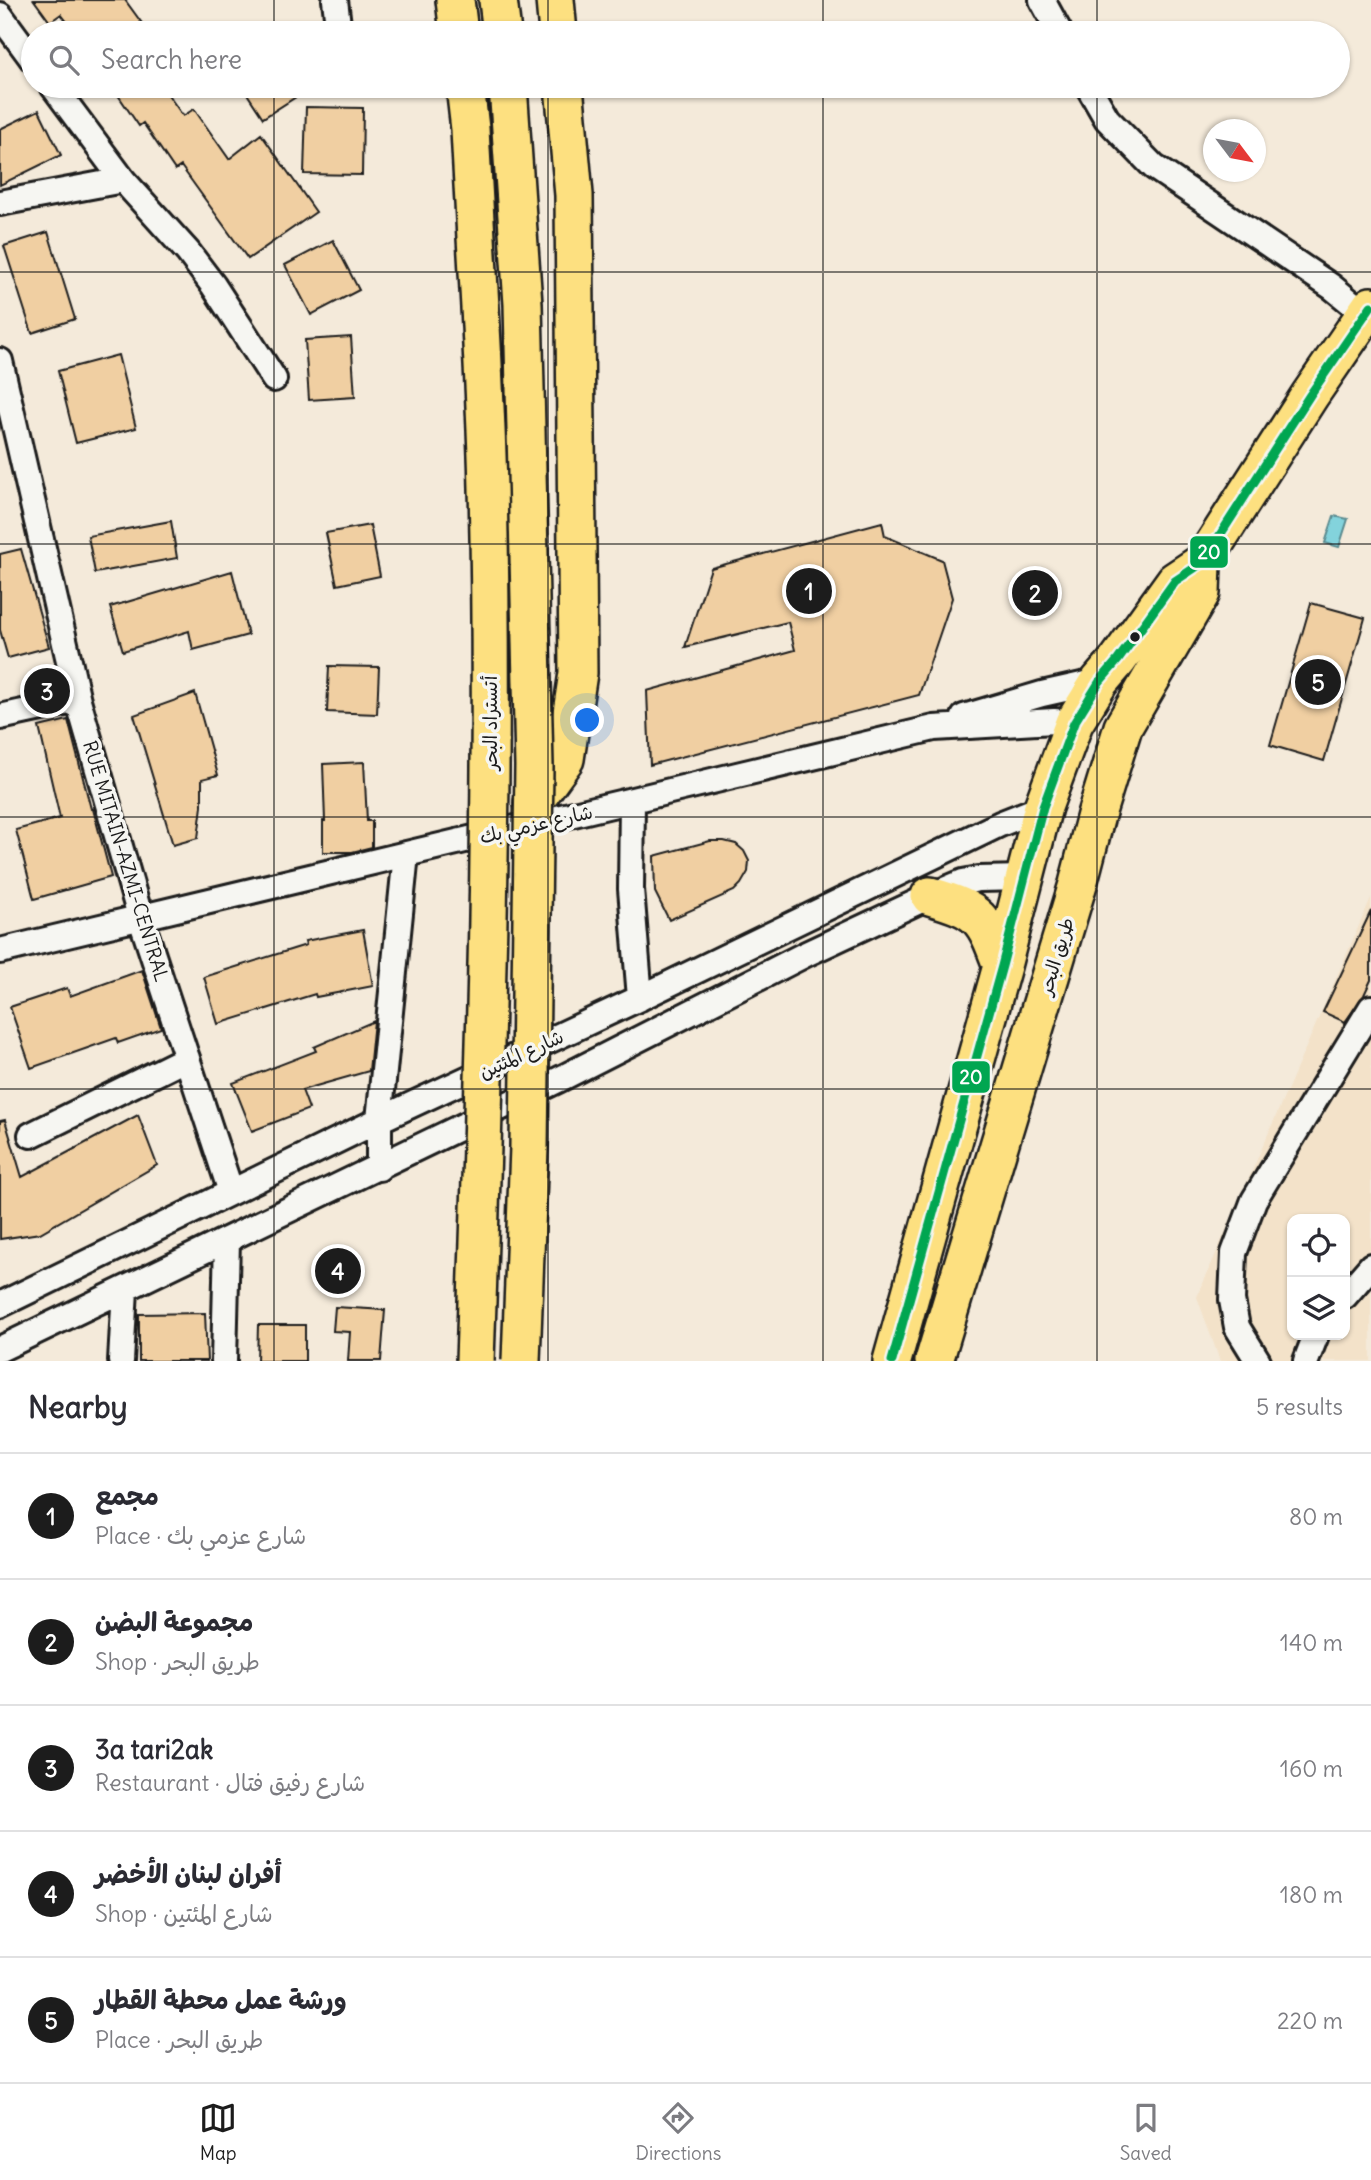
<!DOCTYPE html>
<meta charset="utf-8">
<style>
:root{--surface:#fff;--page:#f7f7f7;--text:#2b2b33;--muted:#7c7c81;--line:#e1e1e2;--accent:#1c1c1c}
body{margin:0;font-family:Delius,"Playpen Sans Arabic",sans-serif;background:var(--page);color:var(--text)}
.controls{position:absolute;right:21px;bottom:21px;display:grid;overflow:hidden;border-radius:14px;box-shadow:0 2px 5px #0004}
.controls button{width:63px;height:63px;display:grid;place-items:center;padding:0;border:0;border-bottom:2px solid var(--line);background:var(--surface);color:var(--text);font:35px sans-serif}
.compass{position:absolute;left:1203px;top:119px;width:63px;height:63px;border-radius:50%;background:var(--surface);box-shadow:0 2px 5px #0004;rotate:122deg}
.you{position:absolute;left:588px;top:721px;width:24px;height:24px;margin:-18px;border:5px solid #fff;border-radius:50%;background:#1a73e8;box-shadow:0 0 0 10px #1a73e833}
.badge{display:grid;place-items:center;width:46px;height:46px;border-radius:50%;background:var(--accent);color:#fff;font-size:23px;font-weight:700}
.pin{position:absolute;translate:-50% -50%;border:4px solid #fff;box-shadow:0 2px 7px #0006}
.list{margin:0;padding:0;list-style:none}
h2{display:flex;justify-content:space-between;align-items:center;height:91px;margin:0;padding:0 28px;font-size:30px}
h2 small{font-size:23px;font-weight:400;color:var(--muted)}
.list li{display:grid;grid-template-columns:46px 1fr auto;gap:21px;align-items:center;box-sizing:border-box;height:126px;padding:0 28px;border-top:2px solid var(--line)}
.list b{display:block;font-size:26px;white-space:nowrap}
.list p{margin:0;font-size:23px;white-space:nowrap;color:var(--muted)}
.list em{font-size:23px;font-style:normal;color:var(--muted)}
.icon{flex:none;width:38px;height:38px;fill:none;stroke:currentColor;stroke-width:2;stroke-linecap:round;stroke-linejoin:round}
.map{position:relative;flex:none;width:1371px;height:1361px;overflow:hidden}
.search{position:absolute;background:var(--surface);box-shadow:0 2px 5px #0004;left:21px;right:21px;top:21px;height:77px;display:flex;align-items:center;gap:18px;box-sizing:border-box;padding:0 24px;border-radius:38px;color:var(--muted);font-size:26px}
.sheet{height:721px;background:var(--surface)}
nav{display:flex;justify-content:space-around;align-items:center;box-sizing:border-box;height:98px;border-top:2px solid var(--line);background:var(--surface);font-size:19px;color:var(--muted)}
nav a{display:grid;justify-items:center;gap:4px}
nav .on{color:var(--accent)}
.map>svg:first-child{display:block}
.built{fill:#f3e2c9;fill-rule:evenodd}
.water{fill:#83d3dc;stroke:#5a8a8f;stroke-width:2}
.building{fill:#f0cfa2;stroke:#1c1c1c;stroke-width:2}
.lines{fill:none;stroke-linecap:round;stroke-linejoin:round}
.minor-casing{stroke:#1c1c1c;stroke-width:30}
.highway-casing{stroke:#1c1c1c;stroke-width:42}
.minor{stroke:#f6f6f2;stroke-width:24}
.highway{stroke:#fde080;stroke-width:37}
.highway-bridge-casing{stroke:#1c1c1c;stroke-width:42;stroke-linecap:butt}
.highway-bridge{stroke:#fde080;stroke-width:37}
.bus-1-casing{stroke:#f6f6f2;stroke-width:14}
.bus-1{stroke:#00a651;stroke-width:9}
.grid{fill:none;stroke:#1c1c1c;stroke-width:2;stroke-opacity:0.55}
.bus-dot{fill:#1c1c1c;stroke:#f6f6f2;stroke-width:2.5}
.labels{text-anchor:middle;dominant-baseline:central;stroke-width:7;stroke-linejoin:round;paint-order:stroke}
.street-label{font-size:19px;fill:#1c1c1c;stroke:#f6f6f2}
.line-badge{stroke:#f6f6f2;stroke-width:2.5}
.badge-label{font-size:19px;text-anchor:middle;font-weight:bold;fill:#fff}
</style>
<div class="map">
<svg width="1371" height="1361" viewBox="0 0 1371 1361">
<rect width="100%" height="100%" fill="#f4eada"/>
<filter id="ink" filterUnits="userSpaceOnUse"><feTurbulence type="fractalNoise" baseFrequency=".0143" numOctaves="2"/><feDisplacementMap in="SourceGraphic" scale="14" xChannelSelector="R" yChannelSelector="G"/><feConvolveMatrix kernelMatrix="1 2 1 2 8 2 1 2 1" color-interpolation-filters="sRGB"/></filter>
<g filter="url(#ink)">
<path class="built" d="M1371 898V1361H1220L1197 1297ZM1292 1219H1345V1335H1292Z"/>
<path class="water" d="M1334 516 1348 519 1339 547 1325 543Z"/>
<path class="building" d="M34 0H125L149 33H76L61 14 50 22Z
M131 86H162L183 116 194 109 229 159 261 134 316 212 248 259 181 166 175 170 143 123 139 126 118 95Z
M242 86H313L263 118Z
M306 107 363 108 362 175 304 174Z
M39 110 61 155 0 185V129Z
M48 232 75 319 32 333 4 246Z
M333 240 359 290 311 315 285 265Z
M351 337 355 397 309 400 305 340Z
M118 355 136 428 76 443 58 371Z
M171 521 177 558 95 573 88 536Z
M882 522 885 536 942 560 952 598 919 695 650 765 647 691 795 650 788 622 685 647 711 568Z
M370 525 380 576 337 585 326 533Z
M21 549 49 647 8 658 0 630V554Z
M232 571 248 635 193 650 189 631 123 651 110 607Z
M1311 603 1365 618 1324 761 1270 745Z
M329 666 379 667 377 714 327 712Z
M195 693 218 775 202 779V806L198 838 173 845 134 715Z
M68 720 91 809H93L111 877 34 899 16 830 60 818 39 727Z
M364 762 367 821H372V847L352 852H323V821H325L323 764Z
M710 841H724L736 844 744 851 749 861 748 872 741 884 734 891 669 920 655 892 654 856Z
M1371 911V980L1364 995 1345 1022 1323 1012Z
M363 930 373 986 316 997 315 994 218 1024 204 977 306 945 305 941Z
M142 970 161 1028 118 1043 116 1038 31 1068 10 1007 67 988 70 996Z
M374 1021 369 1071 302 1090 309 1109 252 1131 233 1083 316 1051 314 1047Z
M138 1115 157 1165 40 1233 0 1239V1121L5 1120 22 1177Z
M335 1307 385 1310 381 1361H348L350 1332 333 1331Z
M205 1313 207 1361H139V1314Z
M258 1325H305V1361H257Z"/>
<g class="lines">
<g class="minor-casing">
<path id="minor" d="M335 0 339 33
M1042 0 1060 33
M0 15 33 60
M53 86 123 180 188 252 213 285 274 379
M1088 86 1107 119 1154 167 1332 287 1365 314
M0 203 123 180
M0 361 78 700 140 916 231 1192
M0 717 78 700
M964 717 1042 694 1100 681
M632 801 631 889 640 998
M0 951 934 728 1054 721 1074 723
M31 1135 187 1058
M379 1168V1120L406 854
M1345 1296 1371 1266
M0 1305 379 1120 640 998 1000 824 1043 807
M0 1349 558 1080 806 954 930 896 963 882 979 879 1024 878
M121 1361 125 1289
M224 1361 227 1240
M1258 1361 1237 1327 1232 1300 1234 1253 1254 1200 1371 1008
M1306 1361 1316 1335"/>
</g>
<g class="highway-casing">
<path id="highway" d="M455 0 459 33
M498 0 502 33
M555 0 558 33
M533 803 565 759 578 673 574 195 564 86
M930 896C981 911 984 917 1002 966
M892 1361 1002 966 1043 807 1074 723 1100 681 1118 660 1175 581 1202 563 1310 395 1371 306
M934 1361 1078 884 1096 815 1123 727 1201 593 1202 563"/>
</g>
<use href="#minor" class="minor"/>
<use href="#highway" class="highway"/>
<g class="highway-bridge-casing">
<path id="highway-bridge" d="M465 86 470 129C476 249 485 369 488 488 495 779 485 1070 475 1361
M508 86 523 304 534 766 529 1147 521 1361"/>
</g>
<use href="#highway-bridge" class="highway-bridge"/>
<g class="bus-1-casing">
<path id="bus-1" d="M892 1361 1002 966 1043 807 1074 723 1100 681 1118 660 1175 581 1202 563 1310 395 1371 306"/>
</g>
<use href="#bus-1" class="bus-1"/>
</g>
</g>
<path class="grid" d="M274 0V33M548 0V33M823 0V33M1097 0V33M274 86V1361M548 86V1361M823 86V1361M1097 86V1361M0 272H1371M0 544H1371M0 817H1371M0 1089H1371"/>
<circle class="bus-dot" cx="1135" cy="637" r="6"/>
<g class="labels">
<g class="street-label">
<text transform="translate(490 723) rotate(-90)">أتستراد البحر</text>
<text transform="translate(536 824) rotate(-13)">شارع عزمي بك</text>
<text transform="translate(126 861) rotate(73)">RUE MITAIN-AZMI-CENTRAL</text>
<text transform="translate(1056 956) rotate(-73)">طريق البحر</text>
<text transform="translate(521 1054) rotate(-25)">شارع المئتين</text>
</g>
</g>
<g class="line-badge">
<rect x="1189" y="535" width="40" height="34" rx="7" fill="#00a651"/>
<rect x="951" y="1060" width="40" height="34" rx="7" fill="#00a651"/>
</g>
<g class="badge-label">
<text x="1209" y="559">20</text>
<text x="971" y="1084">20</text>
</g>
</svg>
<div class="controls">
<button><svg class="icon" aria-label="locate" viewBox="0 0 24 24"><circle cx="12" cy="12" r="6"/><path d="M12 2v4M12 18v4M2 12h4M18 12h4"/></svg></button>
<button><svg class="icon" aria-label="layers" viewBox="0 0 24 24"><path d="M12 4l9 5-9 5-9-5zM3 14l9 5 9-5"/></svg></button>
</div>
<svg class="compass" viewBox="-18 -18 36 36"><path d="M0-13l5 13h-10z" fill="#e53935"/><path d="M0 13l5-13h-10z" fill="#7c7c81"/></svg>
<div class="you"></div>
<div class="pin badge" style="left:809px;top:591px">1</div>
<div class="pin badge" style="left:1035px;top:593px">2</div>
<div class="pin badge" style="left:47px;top:691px">3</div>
<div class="pin badge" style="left:338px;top:1271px">4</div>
<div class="pin badge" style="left:1318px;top:682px">5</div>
<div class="search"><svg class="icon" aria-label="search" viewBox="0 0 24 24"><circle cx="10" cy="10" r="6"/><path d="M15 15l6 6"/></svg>Search here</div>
</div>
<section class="sheet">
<h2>Nearby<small>5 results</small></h2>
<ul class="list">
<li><span class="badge">1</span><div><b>مجمع</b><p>Place · شارع عزمي بك</p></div><em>80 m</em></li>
<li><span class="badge">2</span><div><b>مجموعة البضن</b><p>Shop · طريق البحر</p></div><em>140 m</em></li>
<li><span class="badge">3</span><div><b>3a tari2ak</b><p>Restaurant · شارع رفيق فتال</p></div><em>160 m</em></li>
<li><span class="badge">4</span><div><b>أفران لبنان الأخضر</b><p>Shop · شارع المئتين</p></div><em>180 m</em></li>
<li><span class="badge">5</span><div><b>ورشة عمل محطة القطار</b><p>Place · طريق البحر</p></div><em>220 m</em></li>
</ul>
</section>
<nav>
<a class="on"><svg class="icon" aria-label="map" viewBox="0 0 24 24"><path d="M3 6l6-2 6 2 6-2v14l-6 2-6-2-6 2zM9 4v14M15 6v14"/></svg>Map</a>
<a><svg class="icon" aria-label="directions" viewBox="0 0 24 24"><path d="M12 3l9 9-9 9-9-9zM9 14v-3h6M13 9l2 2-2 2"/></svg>Directions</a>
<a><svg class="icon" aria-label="saved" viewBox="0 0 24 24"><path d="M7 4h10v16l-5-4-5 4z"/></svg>Saved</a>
</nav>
